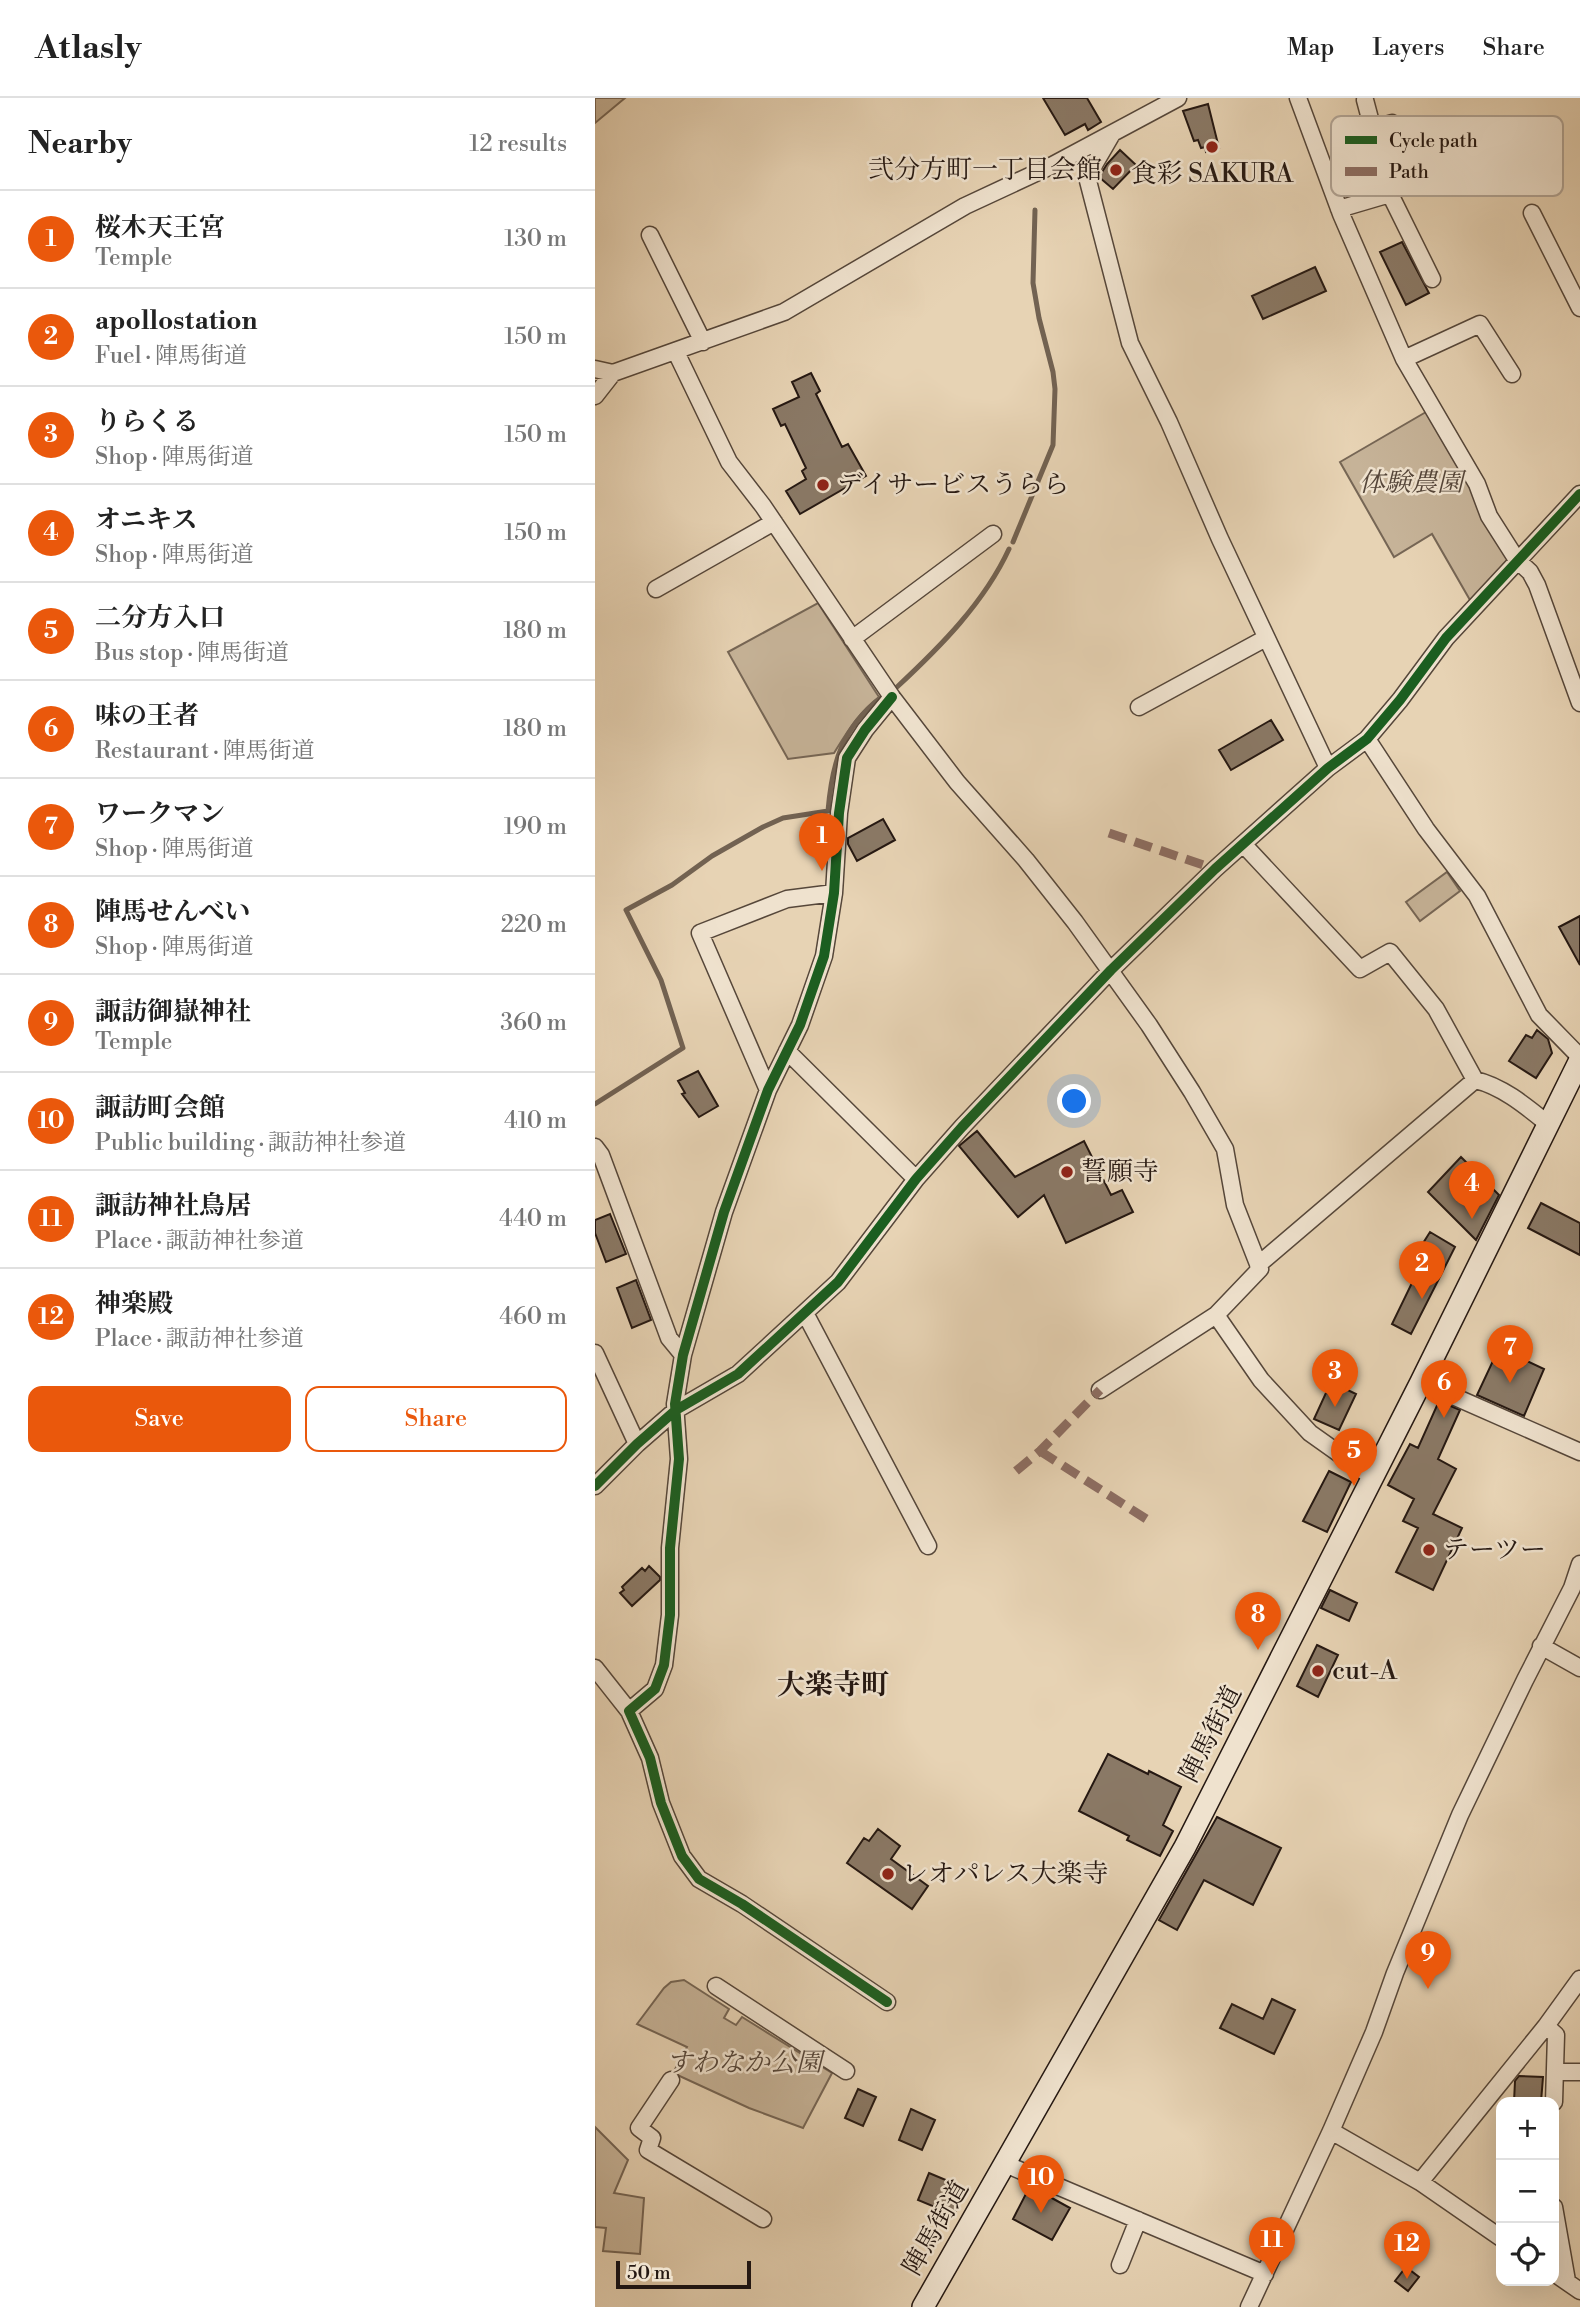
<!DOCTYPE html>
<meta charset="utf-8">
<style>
:root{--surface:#fff;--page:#f6f6f6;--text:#222;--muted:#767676;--line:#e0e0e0;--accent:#ea580c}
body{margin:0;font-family:"Libre Bodoni","Noto Serif JP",serif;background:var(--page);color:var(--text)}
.controls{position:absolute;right:21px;bottom:21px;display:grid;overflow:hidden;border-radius:14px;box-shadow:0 7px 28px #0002}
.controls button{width:63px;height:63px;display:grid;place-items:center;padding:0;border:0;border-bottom:2px solid var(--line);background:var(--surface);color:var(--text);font:35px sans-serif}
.scale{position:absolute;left:21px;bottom:18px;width:135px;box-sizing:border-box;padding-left:7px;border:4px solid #251812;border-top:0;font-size:19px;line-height:24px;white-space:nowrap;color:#251812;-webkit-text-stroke:5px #efe2ce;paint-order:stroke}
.you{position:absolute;left:480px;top:1004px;width:24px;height:24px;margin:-18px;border:5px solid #fff;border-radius:50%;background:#1a73e8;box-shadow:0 0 0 10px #1a73e833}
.badge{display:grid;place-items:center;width:46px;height:46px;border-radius:50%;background:var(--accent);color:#fff;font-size:23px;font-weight:700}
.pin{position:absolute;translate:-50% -58px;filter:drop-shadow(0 2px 4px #0008)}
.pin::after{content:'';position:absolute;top:37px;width:24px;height:21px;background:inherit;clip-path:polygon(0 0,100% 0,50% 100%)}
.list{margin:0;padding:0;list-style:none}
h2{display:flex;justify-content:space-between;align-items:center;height:91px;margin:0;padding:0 28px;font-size:30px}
h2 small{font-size:23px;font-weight:400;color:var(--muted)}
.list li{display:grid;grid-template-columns:46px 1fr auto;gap:21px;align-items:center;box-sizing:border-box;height:98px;padding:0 28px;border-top:2px solid var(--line)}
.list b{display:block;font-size:26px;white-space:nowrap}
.list p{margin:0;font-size:23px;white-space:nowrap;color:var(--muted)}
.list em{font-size:23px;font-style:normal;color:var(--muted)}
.actions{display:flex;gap:14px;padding:21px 28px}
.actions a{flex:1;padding:16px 0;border:2px solid var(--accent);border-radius:14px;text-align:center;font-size:24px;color:var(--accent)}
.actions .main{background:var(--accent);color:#fff}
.icon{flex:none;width:38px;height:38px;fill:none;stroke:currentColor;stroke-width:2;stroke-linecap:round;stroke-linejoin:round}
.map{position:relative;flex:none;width:985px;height:2209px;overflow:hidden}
header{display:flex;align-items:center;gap:42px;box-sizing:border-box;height:98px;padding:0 35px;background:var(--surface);border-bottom:2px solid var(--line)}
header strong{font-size:33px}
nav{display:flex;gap:38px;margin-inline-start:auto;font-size:24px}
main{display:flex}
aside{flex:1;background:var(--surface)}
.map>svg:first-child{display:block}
.green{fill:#c6b398;stroke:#766655;stroke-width:2}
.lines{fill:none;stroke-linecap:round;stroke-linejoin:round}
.stream{stroke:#726252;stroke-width:5}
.building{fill:#8a7966;stroke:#251812;stroke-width:2}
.street-casing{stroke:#56473a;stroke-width:19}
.secondary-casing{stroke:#251812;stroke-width:24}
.street{stroke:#efe2ce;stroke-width:16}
.secondary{stroke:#efe2ce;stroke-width:21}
.quiet{stroke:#8d6e63;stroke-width:9;stroke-dasharray:18 9;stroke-linecap:butt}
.cycleway-casing{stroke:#efe2ce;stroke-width:15}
.cycleway{stroke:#1b5e20;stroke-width:10}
.poi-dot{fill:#8f2418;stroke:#efe2ce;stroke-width:2.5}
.labels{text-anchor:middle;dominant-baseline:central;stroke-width:5;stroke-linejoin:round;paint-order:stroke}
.poi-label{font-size:26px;fill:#251812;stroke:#efe2ce;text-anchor:start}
.park-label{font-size:26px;font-style:italic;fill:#55463a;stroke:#efe2ce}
.street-label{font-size:26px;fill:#251812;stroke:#efe2ce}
.neighbourhood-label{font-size:28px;font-weight:bold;fill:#251812;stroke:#efe2ce}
.key{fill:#efe2ce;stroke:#b2a596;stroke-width:2}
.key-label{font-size:19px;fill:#251812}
</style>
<header>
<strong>Atlasly</strong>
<nav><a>Map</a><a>Layers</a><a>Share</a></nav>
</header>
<main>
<aside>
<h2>Nearby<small>12 results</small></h2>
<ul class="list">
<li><span class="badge">1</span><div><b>桜木天王宮</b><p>Temple</p></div><em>130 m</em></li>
<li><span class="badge">2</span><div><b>apollostation</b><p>Fuel · 陣馬街道</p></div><em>150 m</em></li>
<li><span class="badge">3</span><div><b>りらくる</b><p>Shop · 陣馬街道</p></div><em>150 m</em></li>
<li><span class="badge">4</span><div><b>オニキス</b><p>Shop · 陣馬街道</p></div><em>150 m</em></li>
<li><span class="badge">5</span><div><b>二分方入口</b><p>Bus stop · 陣馬街道</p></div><em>180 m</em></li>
<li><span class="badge">6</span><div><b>味の王者</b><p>Restaurant · 陣馬街道</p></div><em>180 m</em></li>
<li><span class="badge">7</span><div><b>ワークマン</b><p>Shop · 陣馬街道</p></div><em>190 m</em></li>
<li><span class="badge">8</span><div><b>陣馬せんべい</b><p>Shop · 陣馬街道</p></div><em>220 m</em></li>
<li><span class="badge">9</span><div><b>諏訪御嶽神社</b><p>Temple</p></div><em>360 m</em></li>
<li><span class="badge">10</span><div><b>諏訪町会館</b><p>Public building · 諏訪神社参道</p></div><em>410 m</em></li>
<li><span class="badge">11</span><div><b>諏訪神社鳥居</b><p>Place · 諏訪神社参道</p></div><em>440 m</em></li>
<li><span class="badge">12</span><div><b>神楽殿</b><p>Place · 諏訪神社参道</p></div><em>460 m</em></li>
</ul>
<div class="actions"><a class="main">Save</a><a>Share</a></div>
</aside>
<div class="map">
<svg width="985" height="2209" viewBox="0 0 985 2209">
<rect width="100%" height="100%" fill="#e7d3b4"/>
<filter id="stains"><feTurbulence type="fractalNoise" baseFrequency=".00286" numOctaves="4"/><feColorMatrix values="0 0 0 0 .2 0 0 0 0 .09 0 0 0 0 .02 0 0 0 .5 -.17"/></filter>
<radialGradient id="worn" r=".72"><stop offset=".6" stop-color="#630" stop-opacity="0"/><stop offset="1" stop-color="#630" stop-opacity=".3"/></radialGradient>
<path class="green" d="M0 0H30L0 25Z
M831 314 922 462 879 509 837 436 799 459 745 364Z
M223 505 284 599C264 614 252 634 239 655L193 661 133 554Z
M852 774 865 793 825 823 811 804Z
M89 1882 134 1911 129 1920 141 1927 147 1919 237 1975 208 2030 154 2010 78 1975 92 1949 42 1926 69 1890 76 1884Z
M0 2029 33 2062 19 2095 49 2100 45 2156 8 2153 11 2130 0 2129Z"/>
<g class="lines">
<path class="stream" d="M418 444 458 347 460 291 458 274 444 220 438 185 440 112
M302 589C345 549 389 505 414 451
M0 1006 88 950 66 882 31 812 77 787 117 758 168 729 188 720 233 713C237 665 247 629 287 599"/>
</g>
<path class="building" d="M448 0H492L506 24 493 32 490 26 470 37Z
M613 6 624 50 611 54 610 49 606 50 603 42 599 43 588 13Z
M525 52 541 67 518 91 504 79 512 66Z
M807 144 834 195 811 207 785 154Z
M720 169 731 193 668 221 657 198Z
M216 275 225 293 221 296 247 349 253 346 271 378 205 416 191 393 211 381 207 373 211 370 190 326 186 328 178 311 204 299 197 284Z
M676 622 688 642 636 672 624 652Z
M288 721 300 742 262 763 253 746V740Z
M985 818V867L964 829Z
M942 932 953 941 957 955 941 980 914 963 931 937 937 940Z
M103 973 123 1008 104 1019 87 996 90 995 83 983Z
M382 1033 420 1079 489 1043 516 1097 527 1092 538 1114 471 1145 449 1097 423 1119 364 1048Z
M866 1059 904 1097 881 1142 833 1094Z
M946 1105 985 1125V1157L933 1130Z
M15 1116 31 1156 11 1164 0 1135V1122Z
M835 1134 860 1149 816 1236 797 1226 832 1154 825 1150Z
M41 1182 56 1222 37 1230 22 1190Z
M904 1250 949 1271 929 1318 882 1297Z
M736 1284 761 1296 744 1332 719 1321Z
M844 1303 865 1312 843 1361 861 1371 838 1416 867 1430 838 1492 801 1474 823 1430 808 1423 819 1401 793 1387 815 1346 823 1350Z
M734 1373 756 1384 732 1434 708 1423Z
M54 1468 65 1479V1482L37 1508 25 1495 29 1492 27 1489 47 1470 50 1473Z
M735 1492 762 1505 754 1523 726 1510Z
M722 1547 743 1557 723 1599 702 1588Z
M513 1656 553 1676 554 1673 586 1689 568 1727 578 1733 565 1758 532 1742 534 1738 484 1713Z
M622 1719 686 1750 658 1807 609 1782 582 1832 564 1822Z
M283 1731 305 1748 296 1761 333 1788 317 1811 252 1765 269 1740 274 1743Z
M677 1901 700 1912 679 1956 625 1930 637 1906 668 1921Z
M924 1978 948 1979 946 2004H919L920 1983Z
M263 1991 281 1999 268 2028 250 2020Z
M316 2011 340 2022 327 2052 304 2042Z
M334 2075 370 2090 359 2117 323 2102Z
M435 2088 475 2110 457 2142 418 2121Z
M811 2169 824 2179 813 2193 800 2183Z"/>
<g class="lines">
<g class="street-casing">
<path id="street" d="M703 0 746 116 809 261 882 386 894 418 922 462 935 474 942 487 985 605
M770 2 795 96 837 181
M777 31 797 25
M517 36 492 79 535 245 574 324 625 441 733 670
M744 111 795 96
M937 115 985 210
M55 137 108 244
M81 254 134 364 168 408 297 599 362 684 431 762 480 824 554 927 597 994 630 1051 640 1107 665 1171 621 1217 505 1292
M809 261 885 226 917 276
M0 271 18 275 189 214 370 108 456 68 583 0
M0 298 18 275
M61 491 179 424
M257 541 398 436
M544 609 671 540
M772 641 831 731 882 798 944 917 985 959
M649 747 765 871 795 854 841 911 880 982
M192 953 321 1081
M173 992 105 835 192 801 239 795
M0 1049 6 1057 74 1240 88 1257
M663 1167 880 982C907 988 932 1009 953 1026
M210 1215 333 1448
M621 1217 666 1282 715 1335 777 1379
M0 1255 42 1346
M826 1284 985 1354
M0 1388 42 1346 81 1312 143 1276 243 1184 321 1081 367 1029 516 872 620 771 733 670 772 641 805 602 851 540 985 396
M946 1548 985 1570
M0 1570 34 1613
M121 1888 251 1973
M292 1904 147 1806 104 1781 87 1758 66 1705 55 1660 34 1613 60 1591 69 1567 75 1517V1450L84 1361 80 1306 88 1257 129 1114 173 992 205 927 229 858 239 795 244 715 252 660 270 632 297 599
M960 1974H985
M76 1982 44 2030 57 2040 53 2052 168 2121
M959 2004 961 1937 951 1928 985 1881
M736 2033 825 2084 906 2140
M410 2066 670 2176
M825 2084 951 1928
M959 2109 972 2183
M525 2167 543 2122
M959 2175 985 2193
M654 2209 736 2033 779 1934 800 1875 865 1717 930 1582 977 1490 985 1466"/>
</g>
<g class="secondary-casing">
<path id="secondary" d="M328 2209 590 1749 826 1284 985 962"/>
</g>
<use href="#street" class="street"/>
<use href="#secondary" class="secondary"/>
<path class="quiet" d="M514 735 620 771
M445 1353 556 1424
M421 1373 445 1353 505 1292"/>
<g class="cycleway-casing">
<path id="cycleway" d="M0 1388 42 1346 81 1312 143 1276 243 1184 321 1081 367 1029 516 872 620 771 733 670 772 641 805 602 851 540 985 396
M292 1904 147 1806 104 1781 87 1758 66 1705 55 1660 34 1613 60 1591 69 1567 75 1517V1450L84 1361 80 1306 88 1257 129 1114 173 992 205 927 229 858 239 795 244 715 252 660 270 632 297 599"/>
</g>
<use href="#cycleway" class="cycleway"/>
</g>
<g class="poi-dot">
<circle cx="617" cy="49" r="7"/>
<circle cx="521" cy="72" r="7"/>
<circle cx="228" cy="387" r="7"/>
<circle cx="472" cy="1074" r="7"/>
<circle cx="834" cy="1452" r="7"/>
<circle cx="723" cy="1573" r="7"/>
<circle cx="293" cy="1776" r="7"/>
</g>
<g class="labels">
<g class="poi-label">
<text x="507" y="72" text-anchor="end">弐分方町一丁目会館</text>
<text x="617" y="76" text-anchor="middle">食彩 SAKURA</text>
<text x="242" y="387">デイサービスうらら</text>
<text x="486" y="1074">誓願寺</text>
<text x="848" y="1452">テーツー</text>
<text x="737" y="1573">cut-A</text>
<text x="307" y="1776">レオパレス大楽寺</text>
</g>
<g class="park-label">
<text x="816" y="385">体験農園</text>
<text x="149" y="1965">すわなか公園</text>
</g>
<g class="street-label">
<text transform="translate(616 1636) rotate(-63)">陣馬街道</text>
<text transform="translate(341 2130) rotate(-60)">陣馬街道</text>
</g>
<g class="neighbourhood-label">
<text x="238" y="1587">大楽寺町</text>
</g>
</g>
<rect x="736" y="18" width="232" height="80" rx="10" class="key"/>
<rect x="750" y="38" width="32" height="8" fill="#1b5e20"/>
<rect x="750" y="69" width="32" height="9" fill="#8d6e63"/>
<g class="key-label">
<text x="794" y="49">Cycle path</text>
<text x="794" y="80">Path</text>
</g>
<rect width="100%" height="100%" filter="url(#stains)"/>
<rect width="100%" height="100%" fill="url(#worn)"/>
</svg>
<div class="controls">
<button>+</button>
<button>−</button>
<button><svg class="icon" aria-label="locate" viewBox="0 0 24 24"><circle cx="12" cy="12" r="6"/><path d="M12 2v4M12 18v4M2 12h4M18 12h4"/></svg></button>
</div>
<div class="scale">50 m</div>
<div class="you"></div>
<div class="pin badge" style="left:227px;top:773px">1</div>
<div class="pin badge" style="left:827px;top:1201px">2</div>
<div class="pin badge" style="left:740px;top:1309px">3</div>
<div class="pin badge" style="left:877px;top:1121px">4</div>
<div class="pin badge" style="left:759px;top:1388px">5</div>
<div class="pin badge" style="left:849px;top:1320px">6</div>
<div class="pin badge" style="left:915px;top:1285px">7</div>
<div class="pin badge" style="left:663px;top:1552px">8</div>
<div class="pin badge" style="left:833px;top:1891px">9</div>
<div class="pin badge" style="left:446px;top:2115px">10</div>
<div class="pin badge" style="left:677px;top:2177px">11</div>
<div class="pin badge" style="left:812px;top:2181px">12</div>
</div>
</main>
